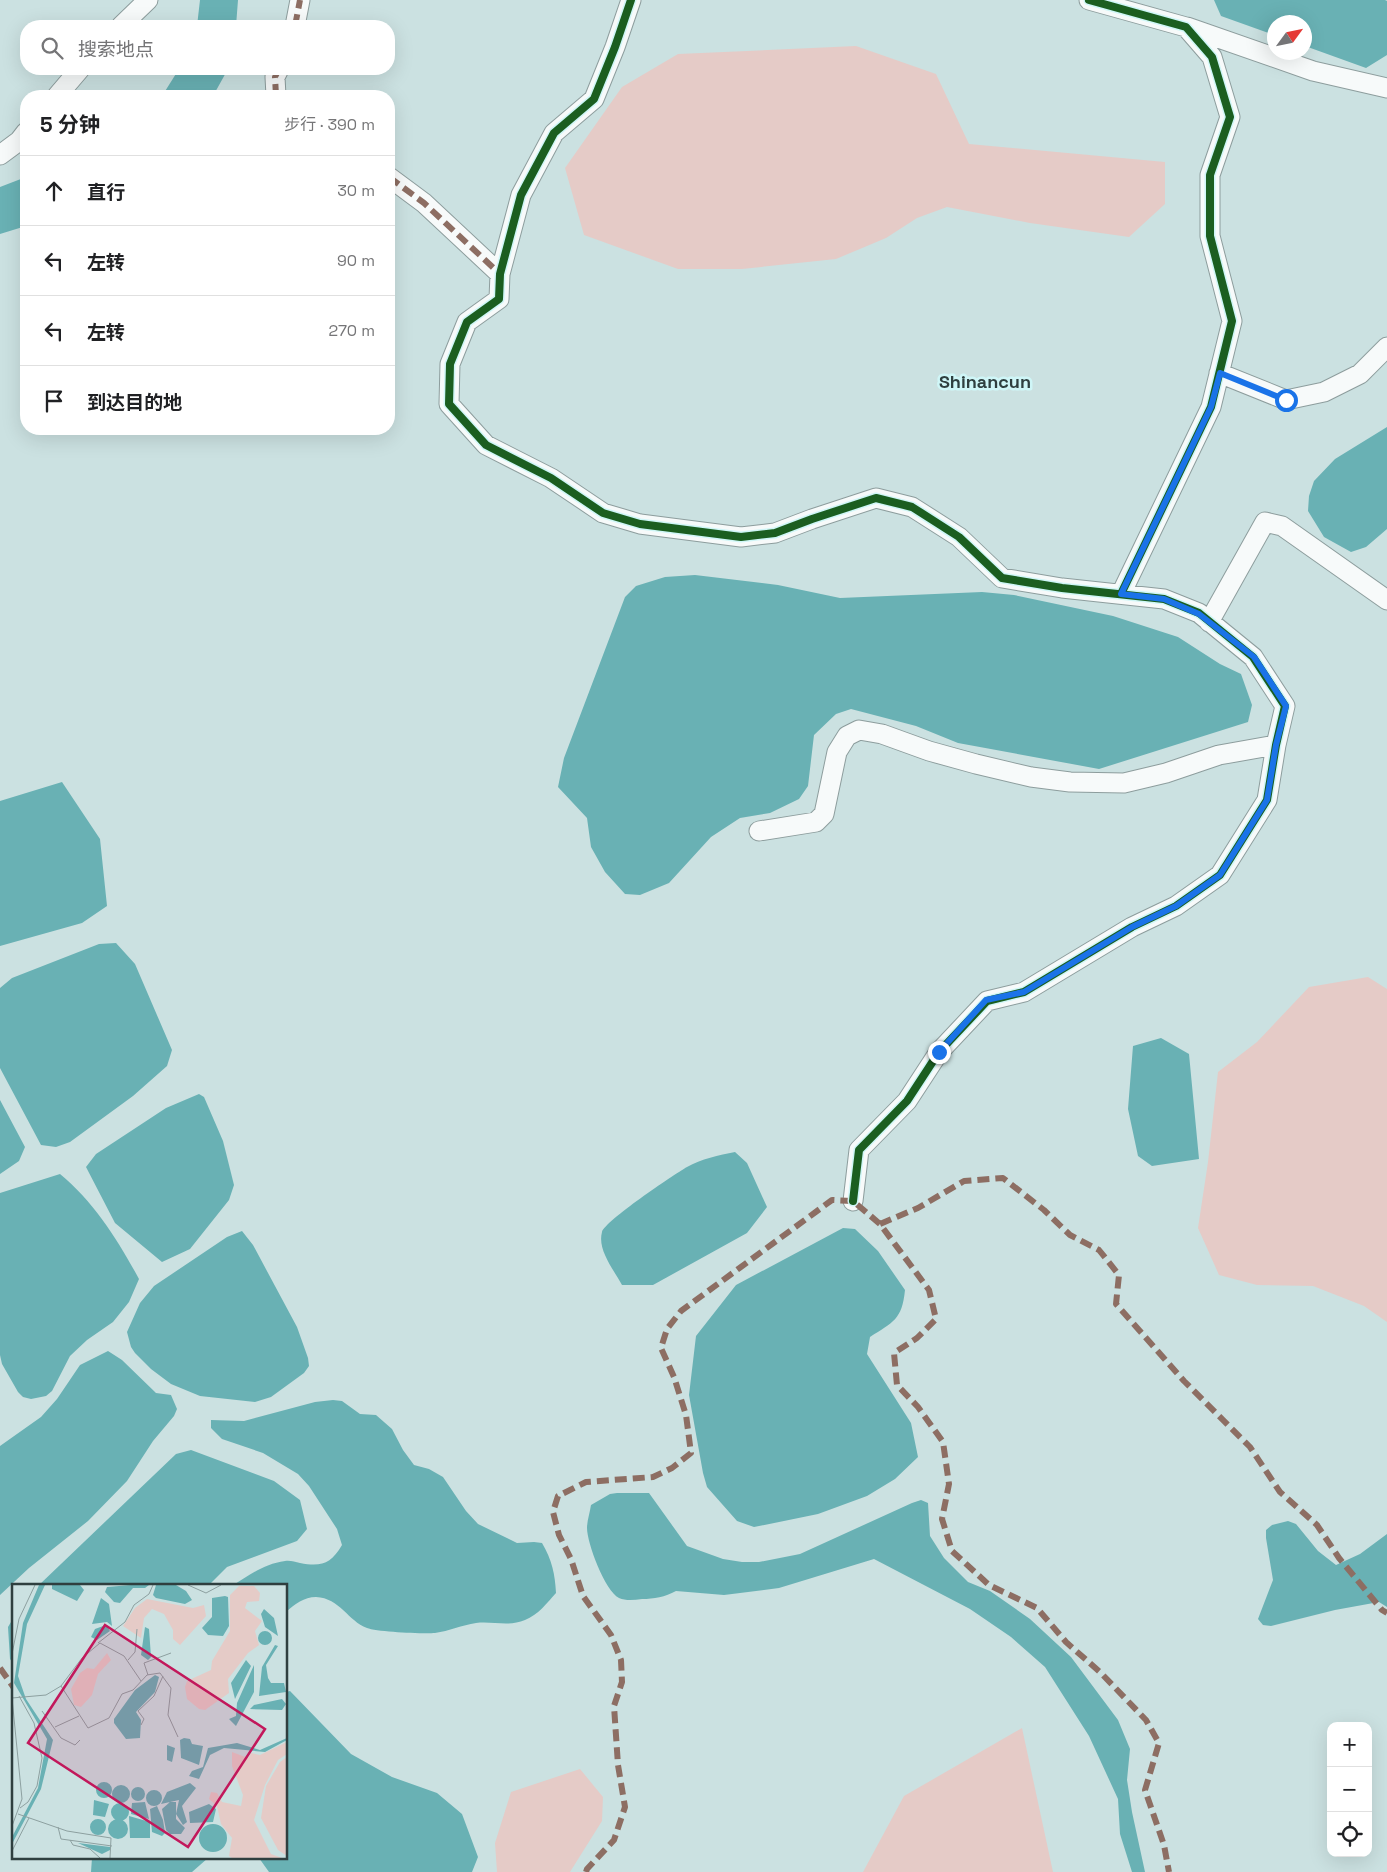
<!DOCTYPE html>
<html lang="zh">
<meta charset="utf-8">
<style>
:root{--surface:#fff;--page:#f2f2f2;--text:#202124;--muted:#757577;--line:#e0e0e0}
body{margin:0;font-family:"Space Grotesk","Noto Sans SC",sans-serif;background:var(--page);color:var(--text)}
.controls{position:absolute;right:15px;bottom:15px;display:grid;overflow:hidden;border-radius:10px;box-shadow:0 5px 20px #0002}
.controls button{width:45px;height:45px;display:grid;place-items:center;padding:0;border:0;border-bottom:1px solid var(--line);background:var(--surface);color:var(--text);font:25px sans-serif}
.compass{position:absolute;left:1267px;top:15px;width:45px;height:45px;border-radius:50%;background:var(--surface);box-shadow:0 5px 20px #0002;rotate:57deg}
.stop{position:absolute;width:15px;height:15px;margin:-11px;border:4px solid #1a73e8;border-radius:50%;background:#fff}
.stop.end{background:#1a73e8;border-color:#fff;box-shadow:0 1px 5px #0008}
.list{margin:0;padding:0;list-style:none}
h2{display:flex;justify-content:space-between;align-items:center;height:65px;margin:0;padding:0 20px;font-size:21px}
h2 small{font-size:16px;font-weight:400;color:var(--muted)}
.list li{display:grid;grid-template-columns:32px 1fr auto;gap:15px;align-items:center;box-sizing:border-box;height:70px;padding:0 20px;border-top:1px solid var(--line)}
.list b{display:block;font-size:19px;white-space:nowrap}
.list em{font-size:16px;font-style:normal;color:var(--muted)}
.icon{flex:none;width:28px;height:28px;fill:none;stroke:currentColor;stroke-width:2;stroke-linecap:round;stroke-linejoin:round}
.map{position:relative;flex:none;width:1387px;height:1872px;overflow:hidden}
.search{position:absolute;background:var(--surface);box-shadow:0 5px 20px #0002;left:20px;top:20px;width:375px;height:55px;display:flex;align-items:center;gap:12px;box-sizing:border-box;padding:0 18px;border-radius:20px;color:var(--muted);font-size:19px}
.panel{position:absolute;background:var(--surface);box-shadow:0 5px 20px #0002;left:20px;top:90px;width:375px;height:345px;border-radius:20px}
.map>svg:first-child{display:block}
.green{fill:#e5cbc7}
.water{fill:#69b1b4}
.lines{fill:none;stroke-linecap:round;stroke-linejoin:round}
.minor-casing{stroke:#8d9d9d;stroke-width:21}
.minor{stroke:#f7fafa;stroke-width:19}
.quiet{stroke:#8d6e63;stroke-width:6;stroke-dasharray:12 6;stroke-linecap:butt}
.cycleway-casing{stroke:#cff6f7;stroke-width:11}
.cycleway{stroke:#1b5e20;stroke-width:8}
.route{stroke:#1a73e8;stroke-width:6}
.labels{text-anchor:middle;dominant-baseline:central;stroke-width:5;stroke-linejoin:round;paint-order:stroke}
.quarter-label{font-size:18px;font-weight:bold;fill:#2f3f3f;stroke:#cff6f7}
.inset-road{fill:none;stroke:#8da0a0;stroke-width:1}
.view{fill:#c2185b;fill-opacity:0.15;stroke:#c2185b;stroke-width:2.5}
.inset-edge{fill:none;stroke:#2f3f3f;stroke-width:2.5}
</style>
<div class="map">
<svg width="1387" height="1872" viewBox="0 0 1387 1872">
<rect width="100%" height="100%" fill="#cbe1e1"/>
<path class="green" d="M856 46 936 74 969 144 1165 162V204L1129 237 1030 223 947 207 917 218 886 238 836 259 742 269H678L584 235 565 168 622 87 678 54Z
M1368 977 1387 989V1322L1364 1306 1313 1286 1257 1285 1219 1275 1198 1228 1208 1162 1218 1072 1257 1042 1309 987Z
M1022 1728 1053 1872H863L904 1796Z
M580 1769 603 1797 602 1821 570 1872H497L495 1843 511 1792Z"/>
<path class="water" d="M200 0H238L236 26H197Z
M1214 0H1385L1387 1V55L1366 68 1305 46 1304 22H1274V35L1221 16Z
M179 69H228L213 96H162Z
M26 177V226L0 234V187Z
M1387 427V529L1366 547 1351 552 1324 537 1308 511 1309 496 1314 481 1335 459Z
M695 575 778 585 840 598 982 592 1014 595 1113 616 1178 637 1220 664 1241 674 1252 705 1248 722 1099 769 958 743 916 726 851 709 836 714 814 735 808 786 799 799 770 813 740 818 711 837 669 883 640 895 625 894 605 872 591 847 587 818 558 787 564 758 625 597 636 586 665 577Z
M62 782 100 839 107 906 82 923 0 946V801Z
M116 943 135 964 172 1050 167 1066 133 1096 70 1142 56 1147 41 1145 0 1068V988L12 978 99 944Z
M1161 1038 1189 1054 1199 1159 1152 1166 1138 1156 1128 1109 1133 1046Z
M199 1094 204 1097 223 1141 234 1185 229 1200 190 1249 162 1262 115 1223 86 1167 96 1154 166 1108Z
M0 1100 25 1147 19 1161 0 1174Z
M735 1152 747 1163 767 1207 747 1233 653 1285H622C614 1270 597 1250 602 1232 605 1221 673 1175 687 1167 701 1159 719 1155 735 1152Z
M60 1174C94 1202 118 1240 139 1279L129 1302 113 1322 87 1340 70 1356 52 1391 46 1396 31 1399 23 1397 18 1392 2 1364 0 1355V1193Z
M843 1228 855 1229 878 1251 905 1290C902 1320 893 1322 870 1337L867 1354 911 1423 918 1457 895 1479 867 1496 818 1514 754 1527 737 1521 707 1487 703 1473 689 1395 696 1336 736 1285Z
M242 1231 253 1245 297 1327 308 1358 309 1366 304 1373 271 1397 255 1402 200 1396 171 1384 151 1369 135 1353 131 1347 127 1332 140 1303 154 1286 227 1237Z
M108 1351 122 1360 156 1393 171 1395 177 1409 174 1416 153 1441 127 1481 88 1521 29 1568 0 1595V1446L41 1417 57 1399 80 1365Z
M333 1400 342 1401 360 1414 376 1415 392 1429 403 1450 414 1465 429 1469 443 1477 466 1511 478 1524 517 1543 534 1542 542 1543C552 1560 555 1574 556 1593 547 1603 538 1615 525 1620 509 1627 493 1621 476 1623 462 1625 449 1631 435 1633 424 1634 377 1632 367 1628 348 1621 340 1598 316 1597 304 1597 295 1604 286 1612V1586H232C249 1575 264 1564 285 1561 290 1560 295 1562 300 1563 321 1567 331 1564 342 1545L337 1529 309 1486 298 1474 263 1453 222 1439 211 1428V1420L244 1421 315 1402Z
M191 1450 274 1481 300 1500 307 1529 297 1541 227 1567 208 1586H38L176 1454Z
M617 1493H649L687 1546 723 1559 742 1562H759L800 1554 912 1503 921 1500 928 1503 930 1536 944 1558 968 1582 990 1591 1030 1619 1071 1657 1118 1720 1130 1749 1127 1780 1132 1812 1145 1872H1132L1120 1834 1118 1799 1089 1736 1045 1667 1011 1637 970 1609 874 1559 779 1588 724 1595 676 1591C665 1597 654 1599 642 1599 634 1600 626 1601 619 1598 605 1591 587 1543 587 1528 587 1521 590 1512 591 1505L610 1494Z
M1288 1521 1296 1524 1318 1551 1336 1565 1360 1554 1387 1534V1607L1379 1602 1335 1610 1271 1626 1263 1625 1258 1619 1273 1580 1266 1538V1530L1272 1525Z
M14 1617V1665L10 1659 8 1627Z
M290 1691 351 1754 392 1777 437 1793 462 1814 478 1857 472 1872H269L259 1858H286V1692Z
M92 1858H208L192 1872H91Z"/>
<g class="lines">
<g class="minor-casing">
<path id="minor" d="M631 0 615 47 594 99 554 133 521 195 500 274 499 299 467 322 450 364 449 404 486 445 551 478 603 513 640 524 741 537 775 533 812 519 876 498 912 507 959 537 1002 578 1062 588 1164 599 1199 613 1253 657 1285 706 1276 745 1267 800 1220 875 1176 906 1132 927 1024 992 987 1001 939 1052 907 1101 859 1150 853 1201
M1089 0 1186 27 1212 57 1230 117 1210 175V236L1232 321 1211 407 1121 594
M121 26 148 0
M295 26 300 0
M1187 27 1313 71 1387 88
M57 96 80 69
M276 96 275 77 279 69
M0 155 19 141 26 132
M389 177 424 203 500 274
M1219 373 1286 400 1324 392 1360 374 1387 347
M1209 622 1265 522 1282 526 1387 600
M759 831 816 822 824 814 837 752 847 736 859 730 882 734 929 751 976 764 1031 777 1070 782 1124 783 1166 773 1219 755 1276 745"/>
</g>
<use href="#minor" class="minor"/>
<path class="quiet" d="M295 26 300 0
M276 96 275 77 279 69
M389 177 424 203 500 274
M880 1224 918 1208 964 1181 1003 1178 1044 1210 1070 1235 1099 1250 1119 1275 1116 1304 1184 1381 1250 1447 1280 1492 1317 1525 1339 1558 1382 1610 1387 1613
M0 1668 14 1688
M586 1872 587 1869 614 1840 625 1807 618 1765 614 1706 622 1682 621 1660 611 1635 583 1596 571 1559 559 1535 553 1512 558 1496 586 1482 653 1477 672 1468 691 1453 686 1415 674 1377 661 1348 667 1329 681 1311 832 1200 853 1201 880 1224 929 1290 936 1319 917 1338 894 1353 897 1385 918 1407 943 1442 949 1484 942 1519 952 1551 989 1585 1037 1608 1066 1642 1101 1673 1146 1720 1159 1743 1145 1790 1164 1845 1169 1872"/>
<g class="cycleway-casing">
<path id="cycleway" d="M631 0 615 47 594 99 554 133 521 195 500 274 499 299 467 322 450 364 449 404 486 445 551 478 603 513 640 524 741 537 775 533 812 519 876 498 912 507 959 537 1002 578 1062 588 1164 599 1199 613 1253 657 1285 706 1276 745 1267 800 1220 875 1176 906 1132 927 1024 992 987 1001 939 1052 907 1101 859 1150 853 1201
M1089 0 1186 27 1212 57 1230 117 1210 175V236L1232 321 1211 407 1121 594"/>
</g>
<use href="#cycleway" class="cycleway"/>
</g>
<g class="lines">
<path class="route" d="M939 1052 986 1000 1024 992 1132 927 1176 906 1220 875 1267 800 1276 745 1286 706 1254 657 1199 614 1164 599 1121 594 1211 407 1220 373 1286 400"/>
</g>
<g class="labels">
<g class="quarter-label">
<text x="985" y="381">Shinancun</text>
</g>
</g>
<g transform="translate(12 1584)">
<rect width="275" height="275" fill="#cbe1e1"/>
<path d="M227 2H242L248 9 247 17 235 18 233 24 250 37 243 47 247 61 236 69 216 95 217 109 193 126 187 125 175 115 173 103 175 97 199 86 200 77 218 47V11ZM135 15 181 24 192 21 194 32 168 61 161 55V46L152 30 140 25 132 34 129 54 111 42 123 24ZM95 69 99 76 86 90 80 111 69 123 62 121 59 105 68 89 75 84 82 85ZM275 158V170L266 176 253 201 242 236 259 270 270 274H220L217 272 220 254 209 240 205 222 197 215 199 208 205 209 210 218 229 222 231 211 220 182V168L236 174 239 169 248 171ZM275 173V272L266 266 249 234 254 202 268 178Z" fill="#e5cbc7"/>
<path d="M27 1H33L15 40 6 92 14 115 41 156 29 205 0 260V253L26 204 35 155 2 99 11 39ZM40 1H68L72 6 65 17 40 5ZM119 1H137L133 4H121L108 19 102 18 93 8 95 3ZM144 1H164L174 7 180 16 173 20 144 14 141 11ZM213 12 216 13 217 42 211 52 196 51 190 44 200 33V14ZM89 14 97 20 100 42 95 38 80 40ZM252 25 262 34 266 52 253 43 249 30ZM94 41 98 47 85 56 79 53 83 45ZM133 43 137 45 139 73 136 76 129 71ZM246 54a7 7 0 1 1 14 0a7 7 0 1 1-14 0ZM263 61 266 62 254 81 256 94 259 99H272L274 108 247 112 250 83ZM234 76 239 82 223 115 219 99ZM242 81V108L224 142 217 135 224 132 225 119ZM143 91 147 93 143 108 124 128 129 136 128 154 114 155 102 139V135L123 106ZM270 115 274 120 270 126 238 125 242 121ZM172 154 178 155 180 160 191 162 187 181 169 174 168 156ZM275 154V156L253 168 212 164 198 171 187 195 177 192 180 187 191 183 196 164 225 159 248 166ZM155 161 163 164 160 178 155 176ZM84 206a8 8 0 1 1 16 0a8 8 0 1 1-16 0ZM178 199 184 204 170 222 175 238 171 241 164 230 167 216 149 220 155 208ZM100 210a9 9 0 1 1 18 0a9 9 0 1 1-18 0ZM119 210a7 7 0 1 1 14 0a7 7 0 1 1-14 0ZM134 214a8 8 0 1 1 16 0a8 8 0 1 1-16 0ZM82 216 97 220 93 233 81 231ZM133 218 137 235 119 230 120 219ZM158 218H164V235L173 244 169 250H158L154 246 150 225ZM99 228a9 9 0 1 1 18 0a9 9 0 1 1-18 0ZM197 220 204 225 201 238 178 239 177 228ZM145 222 151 236 153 249 150 252 140 248 138 225ZM117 232 138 238V254H118ZM78 243a8 8 0 1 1 16 0a8 8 0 1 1-16 0ZM96 245a10 10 0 1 1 20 0a10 10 0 1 1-20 0ZM187 254a14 14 0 1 1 28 0a14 14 0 1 1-28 0ZM66 259 98 263V266L90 270Z" fill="#69b1b4"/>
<path class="inset-road" d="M176 1 194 9 209 1M86 59 113 38 122 21 137 10 141 1M0 70 7 35 23 1M116 76 123 68 125 45M136 91 132 79 159 69M49 102 70 74 88 59 112 72 129 97M7 112 22 139 30 174 25 202 16 218 8 224M0 114 34 111 49 102 76 144 97 134 110 110 121 106 135 91 148 89 159 104 156 131 166 153M0 114 10 215 0 242M30 127 49 154 63 161 68 156M129 141 132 135 126 127 142 112 151 92M43 143 67 132M6 230 55 247 99 254 98 274M46 243 49 255 100 262M58 256 61 261 78 265 88 274M0 267 17 234"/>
<path class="view" d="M93 41 253 145 176 263 16 159Z"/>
<rect width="275" height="275" class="inset-edge"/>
</g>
</svg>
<div class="controls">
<button>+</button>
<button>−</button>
<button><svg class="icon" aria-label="locate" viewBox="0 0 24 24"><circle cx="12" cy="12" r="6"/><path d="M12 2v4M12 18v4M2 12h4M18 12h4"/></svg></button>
</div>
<svg class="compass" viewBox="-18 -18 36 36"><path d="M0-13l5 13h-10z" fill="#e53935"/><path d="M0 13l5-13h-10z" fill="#757577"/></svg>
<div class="stop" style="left:1286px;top:400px"></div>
<div class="stop end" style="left:939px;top:1052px"></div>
<div class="search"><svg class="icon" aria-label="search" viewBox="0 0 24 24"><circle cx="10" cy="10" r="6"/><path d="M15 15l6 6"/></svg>搜索地点</div>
<section class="panel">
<h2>5 分钟<small>步行 · 390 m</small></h2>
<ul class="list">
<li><svg class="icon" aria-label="ahead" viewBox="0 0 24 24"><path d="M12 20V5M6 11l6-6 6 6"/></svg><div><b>直行</b></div><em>30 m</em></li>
<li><svg class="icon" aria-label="left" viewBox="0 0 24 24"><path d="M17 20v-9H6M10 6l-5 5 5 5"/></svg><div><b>左转</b></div><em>90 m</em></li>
<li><svg class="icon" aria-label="left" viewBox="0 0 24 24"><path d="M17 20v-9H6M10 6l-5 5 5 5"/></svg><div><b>左转</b></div><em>270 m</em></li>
<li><svg class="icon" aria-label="arrive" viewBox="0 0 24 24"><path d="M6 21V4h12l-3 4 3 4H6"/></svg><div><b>到达目的地</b></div></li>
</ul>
</section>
</div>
